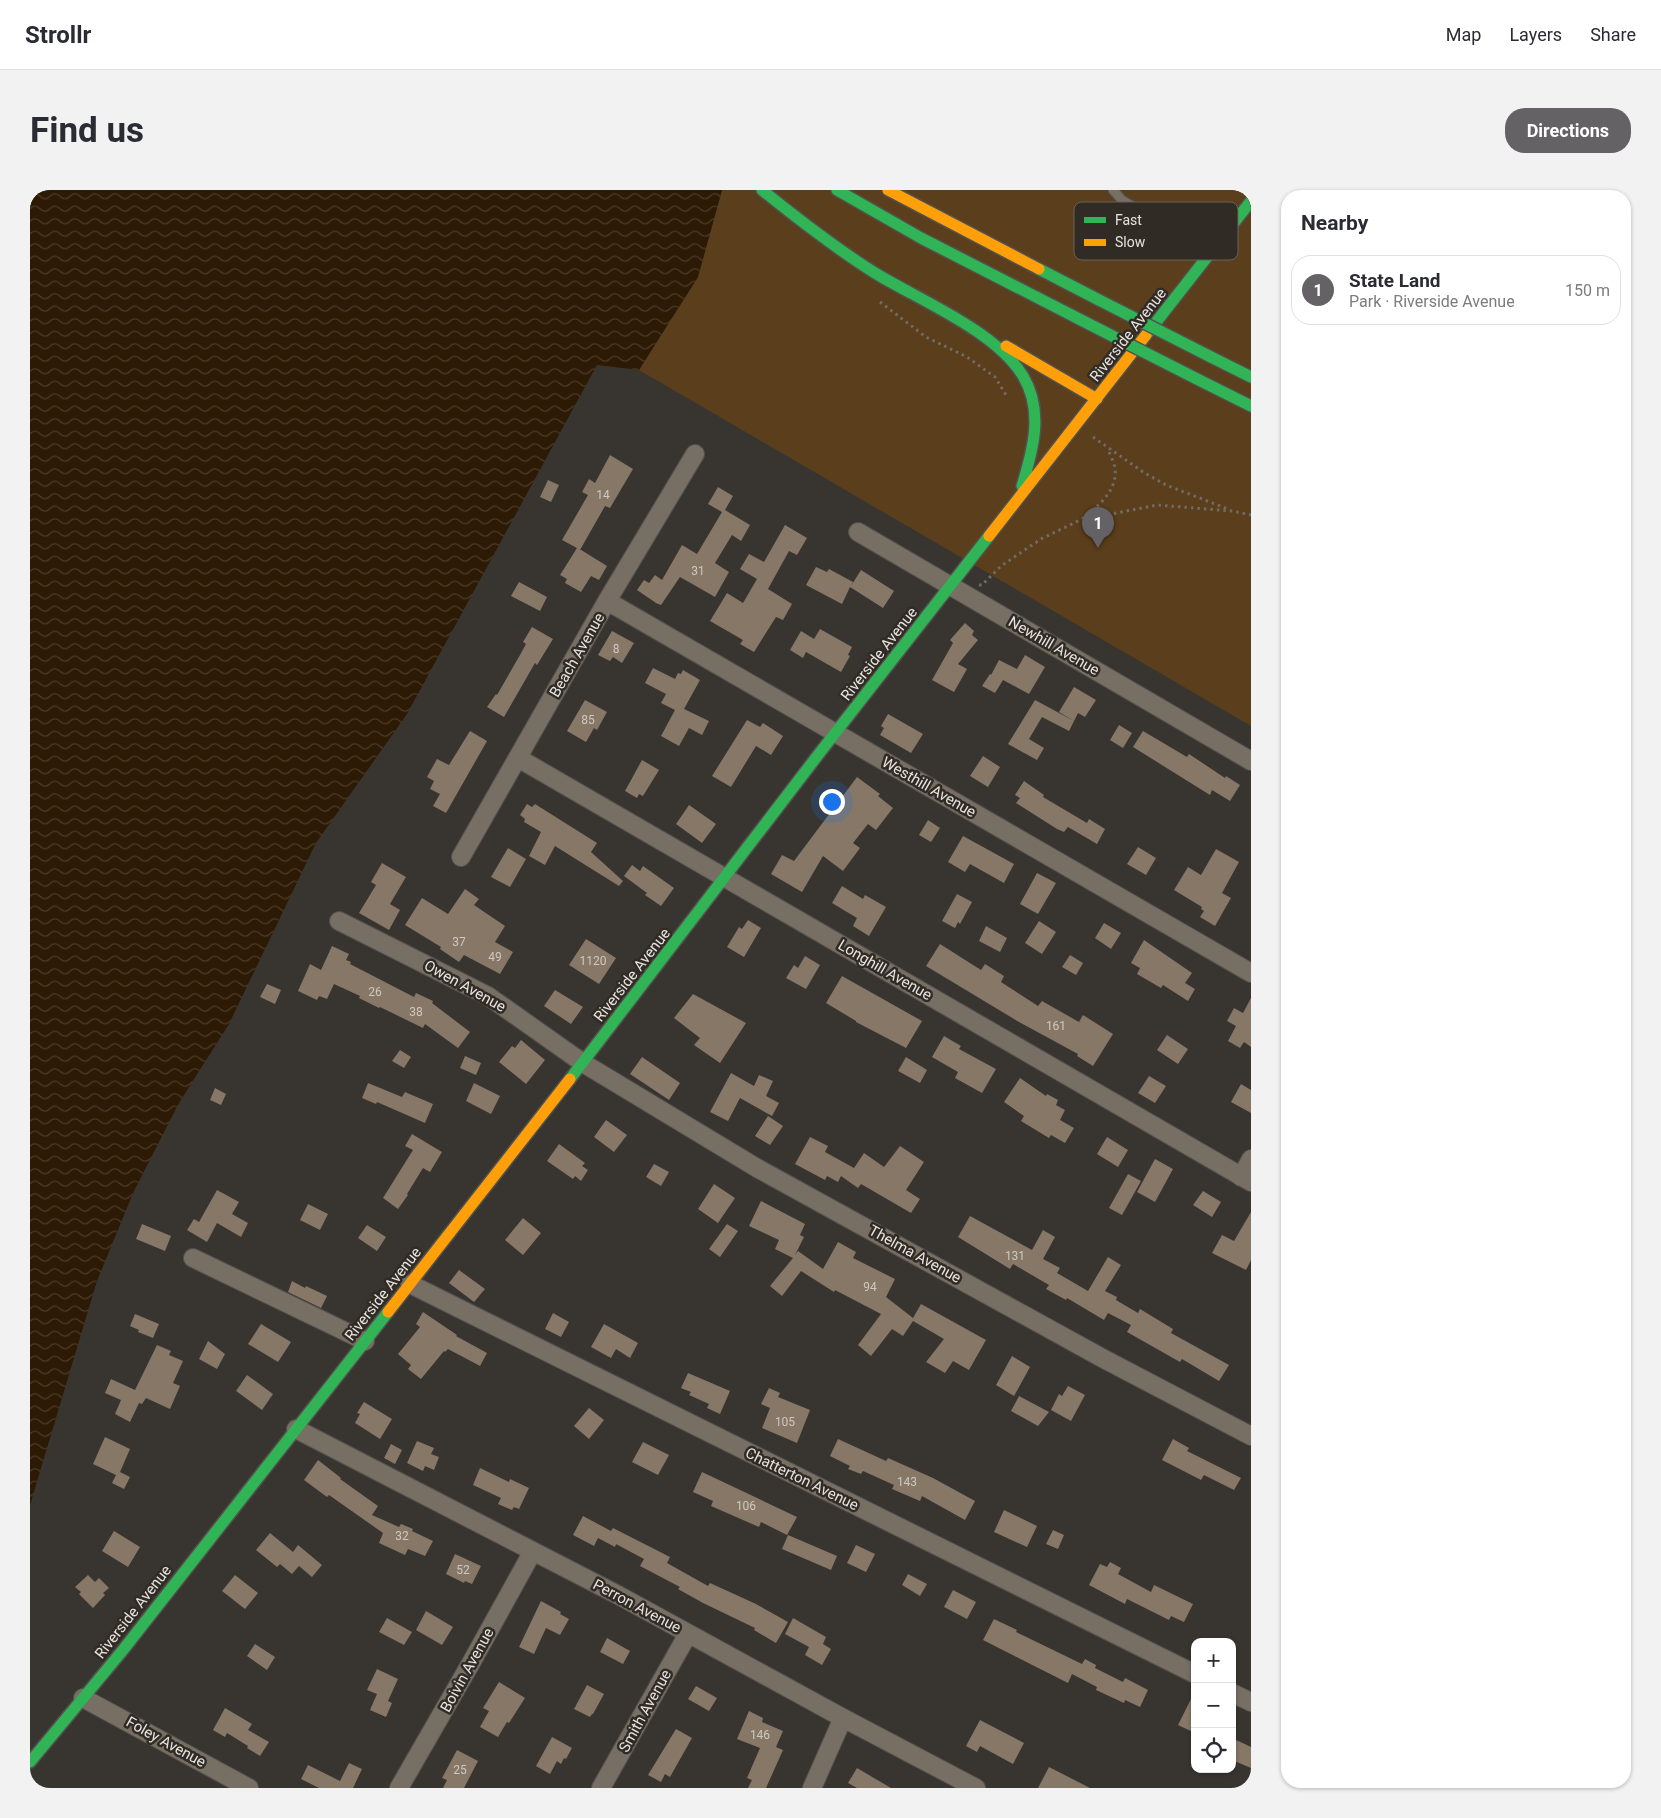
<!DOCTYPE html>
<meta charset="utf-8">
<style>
:root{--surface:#fff;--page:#f2f2f3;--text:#2b2b33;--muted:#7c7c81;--line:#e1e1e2;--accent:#646265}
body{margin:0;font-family:Roboto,sans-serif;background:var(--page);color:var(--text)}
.controls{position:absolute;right:15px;bottom:15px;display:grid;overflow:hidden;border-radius:10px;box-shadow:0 1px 4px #0004}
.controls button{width:45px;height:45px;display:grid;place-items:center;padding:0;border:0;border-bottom:1px solid var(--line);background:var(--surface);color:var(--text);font:25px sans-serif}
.you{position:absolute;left:801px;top:611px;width:18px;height:18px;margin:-12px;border:4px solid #fff;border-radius:50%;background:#1a73e8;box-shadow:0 0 0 8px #1a73e833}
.badge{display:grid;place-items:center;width:32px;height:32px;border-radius:50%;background:var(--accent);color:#fff;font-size:16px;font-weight:700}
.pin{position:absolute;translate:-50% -41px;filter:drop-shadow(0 1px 2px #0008)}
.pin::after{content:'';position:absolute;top:26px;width:18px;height:15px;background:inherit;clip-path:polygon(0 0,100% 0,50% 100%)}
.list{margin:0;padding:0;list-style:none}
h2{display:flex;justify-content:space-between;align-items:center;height:65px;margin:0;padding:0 20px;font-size:21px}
h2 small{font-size:16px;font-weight:400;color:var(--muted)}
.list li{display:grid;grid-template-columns:32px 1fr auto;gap:15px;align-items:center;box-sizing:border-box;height:70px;margin:0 10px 10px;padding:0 10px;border:1px solid var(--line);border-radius:20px}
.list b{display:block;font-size:19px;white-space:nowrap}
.list p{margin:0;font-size:16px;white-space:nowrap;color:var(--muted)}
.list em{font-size:16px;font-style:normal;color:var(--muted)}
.icon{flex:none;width:28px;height:28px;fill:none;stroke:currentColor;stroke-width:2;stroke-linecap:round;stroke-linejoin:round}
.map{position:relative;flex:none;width:1221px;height:1598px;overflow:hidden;border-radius:20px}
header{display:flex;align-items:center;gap:30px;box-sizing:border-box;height:70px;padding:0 25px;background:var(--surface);border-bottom:1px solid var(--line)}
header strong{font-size:24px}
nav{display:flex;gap:28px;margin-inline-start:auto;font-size:18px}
.intro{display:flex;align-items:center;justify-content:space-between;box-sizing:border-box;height:120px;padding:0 30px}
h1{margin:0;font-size:35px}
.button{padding:12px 22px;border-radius:20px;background:var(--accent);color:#fff;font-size:18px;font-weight:700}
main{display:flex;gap:30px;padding:0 30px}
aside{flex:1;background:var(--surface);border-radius:20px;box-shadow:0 1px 4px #0004}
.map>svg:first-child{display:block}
.green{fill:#5b3e1b}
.water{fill:url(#water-waves)}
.building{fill:#867766}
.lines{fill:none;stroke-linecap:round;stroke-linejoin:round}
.lane-casing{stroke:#53514e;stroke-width:11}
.street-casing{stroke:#53514e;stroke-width:20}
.fast-casing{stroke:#53514e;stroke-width:14}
.slow-casing{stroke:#53514e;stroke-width:14}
.path{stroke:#716b65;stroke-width:3;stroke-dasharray:2.5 4;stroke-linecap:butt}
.lane{stroke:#776e64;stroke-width:9}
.street{stroke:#776e64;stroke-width:18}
.fast{stroke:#30b455;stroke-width:11}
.slow{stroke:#ff9f0a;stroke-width:11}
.fast-bridge-casing{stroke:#53514e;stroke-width:14;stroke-linecap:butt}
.fast-bridge{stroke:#30b455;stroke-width:11}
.labels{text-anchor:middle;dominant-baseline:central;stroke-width:5;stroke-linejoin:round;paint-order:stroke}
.number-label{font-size:12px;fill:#cfc8c1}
.street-label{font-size:15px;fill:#e7e3df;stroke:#312b25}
.key{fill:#312b25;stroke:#68625d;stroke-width:1}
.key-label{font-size:14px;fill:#e7e3df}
</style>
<header>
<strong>Strollr</strong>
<nav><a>Map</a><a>Layers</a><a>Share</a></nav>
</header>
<div class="intro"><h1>Find us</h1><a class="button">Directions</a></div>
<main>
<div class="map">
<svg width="1221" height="1598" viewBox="0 0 1221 1598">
<defs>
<pattern id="water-waves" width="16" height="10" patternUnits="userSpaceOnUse" patternTransform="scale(1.25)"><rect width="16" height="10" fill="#2d1a04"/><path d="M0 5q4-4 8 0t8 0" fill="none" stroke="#4b3b28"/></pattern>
</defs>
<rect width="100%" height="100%" fill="#383531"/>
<path class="green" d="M692 0H1221V536L609 180 668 87Z"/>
<path class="water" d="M0 0H692L668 87 609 180 567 175 377 524 286 653 199 834 149 913 104 1001 67 1091 0 1315Z"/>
<path class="building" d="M580 265 603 279 580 318 575 316 550 360 548 358 577 376 569 390 561 386 551 402 535 393 537 389 530 385 547 358 532 350 558 305 552 302 559 289 565 293Z
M518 290 529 295 521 312 510 307Z
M688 297 703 306 695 320 720 335 711 351 702 345 685 373 699 382 685 407 650 387 631 415 626 413 607 400 614 390 619 393 625 385 632 390 652 355 667 364 692 322 678 314Z
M755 335 777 348 767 365 759 361 738 399 762 414 753 430 746 427 724 462 710 454 713 450 680 431 697 403 713 413 727 389 710 379 719 364 734 372Z
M786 377 797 382 799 379 823 392 821 396 831 380 864 401 853 418 820 397 812 414 776 395Z
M489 392 517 407 510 421 481 406Z
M935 433 944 441 942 445 948 450 928 474 937 479 924 502 902 490 923 453 920 450Z
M502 437 523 449 507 475 505 473 474 527 457 517 466 504 467 505 490 465 496 454 493 452Z
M790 439 822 457 818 465 820 466 811 482 776 462 773 468 760 460 771 441 784 449Z
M582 441 604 453 592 473 583 467 580 471 568 465Z
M995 465 1015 477 999 504 973 490 965 503 952 496 960 484 961 485 969 470 987 479Z
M623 478 645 489 648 483 651 484 653 480 670 490 654 519 679 531 672 545 659 538 649 556 631 546 645 520 631 513 636 504 615 493Z
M1044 497 1066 510 1055 527 1048 523 1044 531 1029 522Z
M555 510 577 522 567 540 564 538 556 552 537 541Z
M1005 510 1044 531 1039 541 1012 527 999 549 1014 558 1007 570 978 554Z
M858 524 893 544 881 563 850 545 854 538 851 536Z
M717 530 730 537 733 533 753 546 741 565 726 556 701 597 682 586Z
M1089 535 1102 543 1093 558 1080 550Z
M440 541 457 551 416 623 403 616 410 604 400 599 404 591 397 587 407 569 419 575Z
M1113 541 1157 567 1159 564 1195 588 1196 586 1210 595 1200 611 1182 600 1180 605 1103 557Z
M953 566 970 577 958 597 940 586Z
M612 570 629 580 613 606 609 604 607 608 595 601Z
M827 587 850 604 848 606 863 618 846 640 838 634 823 653 830 658 813 681 793 666 772 702 741 684 752 665 764 671Z
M994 591 1014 605 1013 607 1057 633 1059 629 1075 639 1067 654 1038 637 1034 642 1027 639 986 613 990 608 985 605Z
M497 614 502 617 505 614 567 653 561 662 593 691 589 696 525 656 515 675 499 666 511 642 494 632 495 629 490 625Z
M659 615 686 634 672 653 646 634Z
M898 630 910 638 901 652 889 645Z
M933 646 984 674 974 693 940 674 935 682 918 672Z
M1108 657 1126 668 1116 685 1097 674Z
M478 658 496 669 480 697 461 687Z
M1186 659 1209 672 1192 703 1201 708 1185 736 1170 727 1174 721 1171 719 1172 717 1144 700 1158 677 1171 685Z
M352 673 376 687 360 714 370 720 359 740 329 723 346 695 341 692Z
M602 675 610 681 613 676 644 698 631 716 615 705 617 703 594 686Z
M1007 683 1026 693 1008 724 990 714Z
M812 696 833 709 835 705 856 717 839 746 823 736 827 728 802 713Z
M435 699 449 709 444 715 475 736 465 752 483 762 470 784 434 765 429 772 410 759 411 757 375 735 392 708 418 724Z
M927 704 942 712 930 734 928 732 925 738 912 731Z
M718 730 731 738 714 767 697 757 709 737 712 739Z
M1009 731 1026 742 1012 764 995 753Z
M1074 733 1091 743 1081 759 1065 748Z
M956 736 977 748 970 762 949 751Z
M556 749 586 768 569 794 539 775Z
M1114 750 1162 783 1155 793 1165 799 1158 811 1133 795 1131 798 1107 784 1110 778 1101 773Z
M910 754 951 780 955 774 974 786 971 792 1008 816 1012 811 1049 832 1053 825 1083 844 1063 876 1047 866 1048 864 989 832 896 776Z
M302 756 319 764 316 770 321 772 320 774 384 807 386 803 403 811 402 813 440 842 428 858 395 834 393 838 350 817 349 818 329 808 330 806 304 794 297 809 289 806 287 810 268 801 280 774 291 780Z
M1040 765 1053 773 1046 785 1032 777Z
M775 766 790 775 776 799 756 788 764 775 768 778Z
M812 786 892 831 876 858 826 832V831L796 813Z
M237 794 251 800 245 814 230 807Z
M525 800 553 817 541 834 514 816Z
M663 804 716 833 690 873 664 855 670 848 644 828Z
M1221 808V857L1214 852 1210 858 1198 851 1206 836 1197 831 1204 818 1213 823Z
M1137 845 1158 859 1148 874 1127 860Z
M914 846 931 856 929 859 966 879 952 903 925 888 928 882 902 867Z
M491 850 515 870 496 894 469 872 482 856 485 858Z
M370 860 381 867 374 878 362 871Z
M435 866 451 873 446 885 430 878Z
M612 867 650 893 639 910 600 884Z
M876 867 897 880 890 893 868 881Z
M701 883 724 896 729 885 743 891 736 906 749 913 742 926 710 908 698 931 680 922Z
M1119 886 1136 896 1125 913 1108 903Z
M990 888 1016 906 1017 904 1028 910 1026 915 1035 920 1030 930 1044 938 1035 953 1021 945 1019 948 991 931 994 926 974 912Z
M338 893 372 907 375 902 403 914 395 933 347 912 346 914 332 908Z
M444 893 470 906 461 924 436 911Z
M1211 894 1221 900V923L1201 912Z
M185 898 196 904 191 915 180 910Z
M738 926 753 936 740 955 725 946Z
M576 930 597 945 584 962 564 947Z
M382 944 412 962 400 982 393 978 377 1004 378 1005 368 1019 353 1008 383 960 375 956Z
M780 947 798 956 795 962 824 978 834 963 854 977 870 956 894 972 876 1000 890 1009 881 1023 831 994 828 998 811 986 808 992 797 986 795 990 765 974Z
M1077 947 1098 960 1088 977 1067 964Z
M529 954 555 973 552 976 558 980 551 991 545 986 543 989 517 971Z
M1125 969 1143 979 1125 1012 1107 1002Z
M624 974 639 982 631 996 616 987Z
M1098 984 1111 991 1092 1025 1079 1018Z
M684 994 705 1008 688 1033 668 1019Z
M187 1000 209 1012 202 1024 218 1033 211 1047 187 1033 177 1052 157 1040 164 1029 169 1032Z
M1173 1001 1191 1012 1182 1027 1163 1015Z
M731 1011 775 1034 770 1045 774 1047 765 1065 768 1061 793 1079 808 1052 826 1062 823 1068 865 1089 856 1107 883 1128 891 1114 956 1150 939 1180 923 1171 915 1183 896 1172 914 1149 883 1131 873 1146 862 1139 841 1166 828 1155 851 1124 805 1100 804 1102 771 1081 752 1106 740 1096 763 1068 745 1059 749 1050 719 1036Z
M278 1014 298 1024 290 1040 270 1030Z
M1221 1022V1070L1216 1080 1182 1063 1192 1045 1204 1051Z
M940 1026 1002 1060 1013 1040 1025 1047 1013 1069 1030 1078 1027 1083 1058 1101 1078 1067 1091 1075 1075 1101 1087 1107 1086 1110 1108 1123 1110 1119 1143 1139 1141 1143 1199 1175 1189 1191 1152 1169 1150 1172 1097 1142 1101 1135 1078 1123 1074 1130 1037 1108 1036 1110 1016 1099 1019 1095 983 1074 980 1079 928 1047Z
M493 1028 511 1043 493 1065 475 1050Z
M112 1034 141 1046 135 1061 106 1049Z
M697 1034 708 1041 690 1067 679 1059Z
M337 1035 356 1047 347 1061 328 1048Z
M429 1080 455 1099 444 1112 419 1093Z
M262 1091 275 1098 276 1096 297 1106 291 1118 258 1102Z
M393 1122 427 1145 426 1146 457 1163 450 1176 418 1159 415 1162 414 1161 391 1189 378 1179 381 1175 368 1164 390 1137 386 1134Z
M523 1123 539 1132 531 1147 515 1139Z
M105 1124 129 1134 123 1148 108 1142 109 1140 100 1136Z
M231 1134 261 1152 248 1172 218 1154Z
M574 1134 608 1153 600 1168 586 1159 581 1168 561 1157Z
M178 1151 195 1164 187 1179 169 1169Z
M127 1155 141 1161 139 1165 153 1171 143 1193 150 1196 140 1219 116 1208 112 1214 109 1213 100 1232 85 1224 91 1210 75 1203 81 1189 105 1200Z
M982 1166 1000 1177 984 1206 966 1195Z
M658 1183 700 1201 690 1224 677 1218 679 1214 659 1205 661 1202 651 1198Z
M217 1185 243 1204 232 1220 206 1201Z
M1038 1196 1055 1205 1041 1231 1021 1220 1029 1204 1032 1206Z
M739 1198 750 1203 748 1207 780 1220 767 1253 732 1238 740 1218 731 1214Z
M989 1206 1019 1222 1008 1236 981 1221Z
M334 1212 362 1229 350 1249 325 1233 330 1224 327 1223Z
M559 1218 574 1230 559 1249 544 1236Z
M75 1247 100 1259 90 1282 100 1287 94 1299 82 1293 86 1285 63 1274Z
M808 1249 856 1271 858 1268 903 1288 945 1311 935 1330 892 1306 890 1311 862 1299 864 1295 833 1281 831 1284 818 1279 820 1276 800 1266Z
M1143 1249 1159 1258 1157 1261 1211 1288 1204 1300 1174 1285 1171 1290 1132 1270Z
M387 1251 404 1258 401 1264 409 1267 404 1280 395 1276 393 1281 377 1273Z
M613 1252 639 1265 628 1285 602 1272Z
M361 1254 372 1260 365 1274 354 1268Z
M288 1270 311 1288 310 1289 348 1316 342 1325 369 1337 371 1334 383 1339 382 1341 403 1351 395 1366 378 1359 375 1365 349 1353 353 1343 299 1305 297 1307 274 1290Z
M450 1278 479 1292 480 1289 499 1298 489 1319 484 1317 482 1320 468 1314 471 1308 443 1295Z
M672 1282 767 1327 757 1345 731 1332 729 1337 681 1316 683 1311 663 1302Z
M974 1320 1007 1336 997 1357 964 1342Z
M553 1326 581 1341 583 1338 640 1367 637 1373 678 1396 680 1393 726 1414 758 1432 746 1453 724 1440 725 1438 673 1413 648 1399 650 1397 610 1376 614 1369 586 1354 585 1357 568 1348 564 1356 543 1345Z
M1023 1340 1034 1345 1028 1359 1016 1354Z
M84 1341 110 1357 98 1377 72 1361Z
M240 1343 263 1362 268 1355 292 1375 282 1387 269 1376 262 1384 250 1374 247 1377 226 1360Z
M758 1345 807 1366 801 1380 752 1359Z
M826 1355 845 1364 836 1382 817 1373Z
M425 1364 451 1376 442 1394 435 1391 434 1393 416 1384Z
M1080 1372 1091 1378 1088 1384 1121 1402 1124 1395 1163 1414 1154 1432 1141 1426 1139 1430 1097 1409 1095 1414 1059 1395 1070 1374 1077 1377Z
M878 1384 897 1394 890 1406 872 1395Z
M58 1385 65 1392 69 1388 79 1398 73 1403 75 1405 63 1418 49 1404 51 1402 45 1397Z
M205 1385 228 1403 215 1419 192 1401Z
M923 1400 946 1412 937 1429 914 1417Z
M511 1411 531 1422 530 1424 539 1429 530 1445 516 1438 504 1464 489 1457Z
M396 1421 423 1437 412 1455 386 1440Z
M357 1428 382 1442 374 1455 349 1442Z
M763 1428 796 1447 793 1454 801 1459 792 1475 775 1465 779 1457 755 1444Z
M964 1429 987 1440 986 1442 1052 1474 1055 1469 1066 1475 1065 1478 1093 1492 1095 1488 1118 1500 1110 1517 1095 1510 1094 1513 1066 1500 1067 1497 1042 1484 1038 1493 953 1450Z
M577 1448 600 1461 593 1474 570 1462Z
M225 1454 245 1467 237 1480 217 1466Z
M347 1479 368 1489 358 1511 362 1513 356 1527 340 1520 347 1504 337 1500Z
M469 1492 495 1508 479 1533 477 1532 468 1547 450 1537 459 1521 453 1518Z
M557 1495 574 1504 563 1524H562L560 1527 544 1519Z
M666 1496 687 1508 679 1521 658 1509Z
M1165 1501V1543L1148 1535Z
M195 1518 222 1534 218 1540 239 1552 230 1566 217 1558 218 1556 197 1543 195 1547 183 1540Z
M719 1521 733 1528 732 1532 753 1541 746 1557 753 1560 736 1598H718L722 1590 717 1588 730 1558 707 1549Z
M950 1530 994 1553 983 1574 950 1556 947 1562 936 1556Z
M646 1539 662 1548 640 1587 635 1584 631 1592 618 1585Z
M522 1547 542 1558 536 1569 534 1568 531 1574 527 1571 520 1584 506 1576Z
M1202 1548 1221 1557V1578L1202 1570Z
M427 1560 448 1571 434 1598H413L417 1590 412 1588Z
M319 1573 332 1579 323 1598H289L271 1589 278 1575 310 1591Z
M1019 1577 1060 1598H1008Z
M827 1578 861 1598H827L818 1593Z"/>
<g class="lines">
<g class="lane-casing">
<path id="lane" d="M1083 0 1092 10 1151 45 1175 65"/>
</g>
<g class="street-casing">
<path id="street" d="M828 342 1221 571
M577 411 1221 783
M488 568 1221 992
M431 667 577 411 665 264
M309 731 458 806 553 873 727 978 1074 1169 1221 1246
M1211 987 1221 969
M163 1068 335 1151
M380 1094 1165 1484
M266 1239 588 1405 813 1528 946 1598
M1202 1503 1221 1512
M53 1508 219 1598
M369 1598 441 1473 503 1361
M571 1598 658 1444
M782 1598 813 1528"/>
</g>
<g class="fast-casing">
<path id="fast" d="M732 0C768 29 805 58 845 83 889 110 966 141 993 186 1014 221 1003 260 992 296
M807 0 891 48 1053 131
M1009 79 1069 110
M1116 145 1221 11
M1181 167 1221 187
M1165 188 1221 216
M540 889 788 565 959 346
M0 1572 93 1460 358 1122"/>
</g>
<g class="slow-casing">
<path id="slow" d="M858 0 1009 79
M976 156 1067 209
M959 346 1116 145
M358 1122 540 889"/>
</g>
<path class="path" d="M850 112 896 147 937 167 965 187 976 205
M1063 247 1113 282 1136 295 1198 319
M1052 329C1067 317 1088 301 1085 278 1084 272 1080 265 1078 259
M949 395H952L971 376 1011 349 1050 330 1127 315 1203 321 1221 325"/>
<use href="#lane" class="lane"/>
<use href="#street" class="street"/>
<use href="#fast" class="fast"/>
<use href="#slow" class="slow"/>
<g class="fast-bridge-casing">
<path id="fast-bridge" d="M1069 110 1181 167
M1053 131 1165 188"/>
</g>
<use href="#fast-bridge" class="fast-bridge"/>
</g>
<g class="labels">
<g class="number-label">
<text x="573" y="305">14</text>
<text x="668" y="381">31</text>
<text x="586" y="459">8</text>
<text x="558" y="530">85</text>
<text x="429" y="752">37</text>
<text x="465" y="767">49</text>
<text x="563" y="771">1120</text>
<text x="345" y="802">26</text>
<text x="386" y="822">38</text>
<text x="1026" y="836">161</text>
<text x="985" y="1066">131</text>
<text x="840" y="1097">94</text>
<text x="755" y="1232">105</text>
<text x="877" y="1292">143</text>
<text x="716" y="1316">106</text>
<text x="372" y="1346">32</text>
<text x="433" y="1380">52</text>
<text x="730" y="1545">146</text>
<text x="430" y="1580">25</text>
</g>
<g class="street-label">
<text transform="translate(1098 145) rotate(-52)">Riverside Avenue</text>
<text transform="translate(1024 456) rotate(30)">Newhill Avenue</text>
<text transform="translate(849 464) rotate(-52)">Riverside Avenue</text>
<text transform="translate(547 465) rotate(-60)">Beach Avenue</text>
<text transform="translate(899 597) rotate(30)">Westhill Avenue</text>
<text transform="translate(855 780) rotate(30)">Longhill Avenue</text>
<text transform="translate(602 785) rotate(-52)">Riverside Avenue</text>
<text transform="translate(435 796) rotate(29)">Owen Avenue</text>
<text transform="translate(885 1064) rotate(29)">Thelma Avenue</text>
<text transform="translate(353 1104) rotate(-52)">Riverside Avenue</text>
<text transform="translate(772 1289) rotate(26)">Chatterton Avenue</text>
<text transform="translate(607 1416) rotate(28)">Perron Avenue</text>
<text transform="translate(103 1422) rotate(-52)">Riverside Avenue</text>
<text transform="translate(437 1480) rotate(-61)">Boivin Avenue</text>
<text transform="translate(615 1521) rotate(-61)">Smith Avenue</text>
<text transform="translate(136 1552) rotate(29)">Foley Avenue</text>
</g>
</g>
<rect x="1044" y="12" width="164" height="58" rx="8" class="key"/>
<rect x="1054" y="27" width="22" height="6" fill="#30b455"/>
<rect x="1054" y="49" width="22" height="7" fill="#ff9f0a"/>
<g class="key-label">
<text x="1085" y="35">Fast</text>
<text x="1085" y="57">Slow</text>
</g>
</svg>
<div class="controls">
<button>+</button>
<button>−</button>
<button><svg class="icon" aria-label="locate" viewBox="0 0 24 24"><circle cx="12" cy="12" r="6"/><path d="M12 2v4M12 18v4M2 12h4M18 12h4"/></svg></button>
</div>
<div class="you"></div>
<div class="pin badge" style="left:1068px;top:358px">1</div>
</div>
<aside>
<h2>Nearby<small></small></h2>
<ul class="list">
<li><span class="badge">1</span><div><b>State Land</b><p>Park · Riverside Avenue</p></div><em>150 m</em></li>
</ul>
</aside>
</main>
